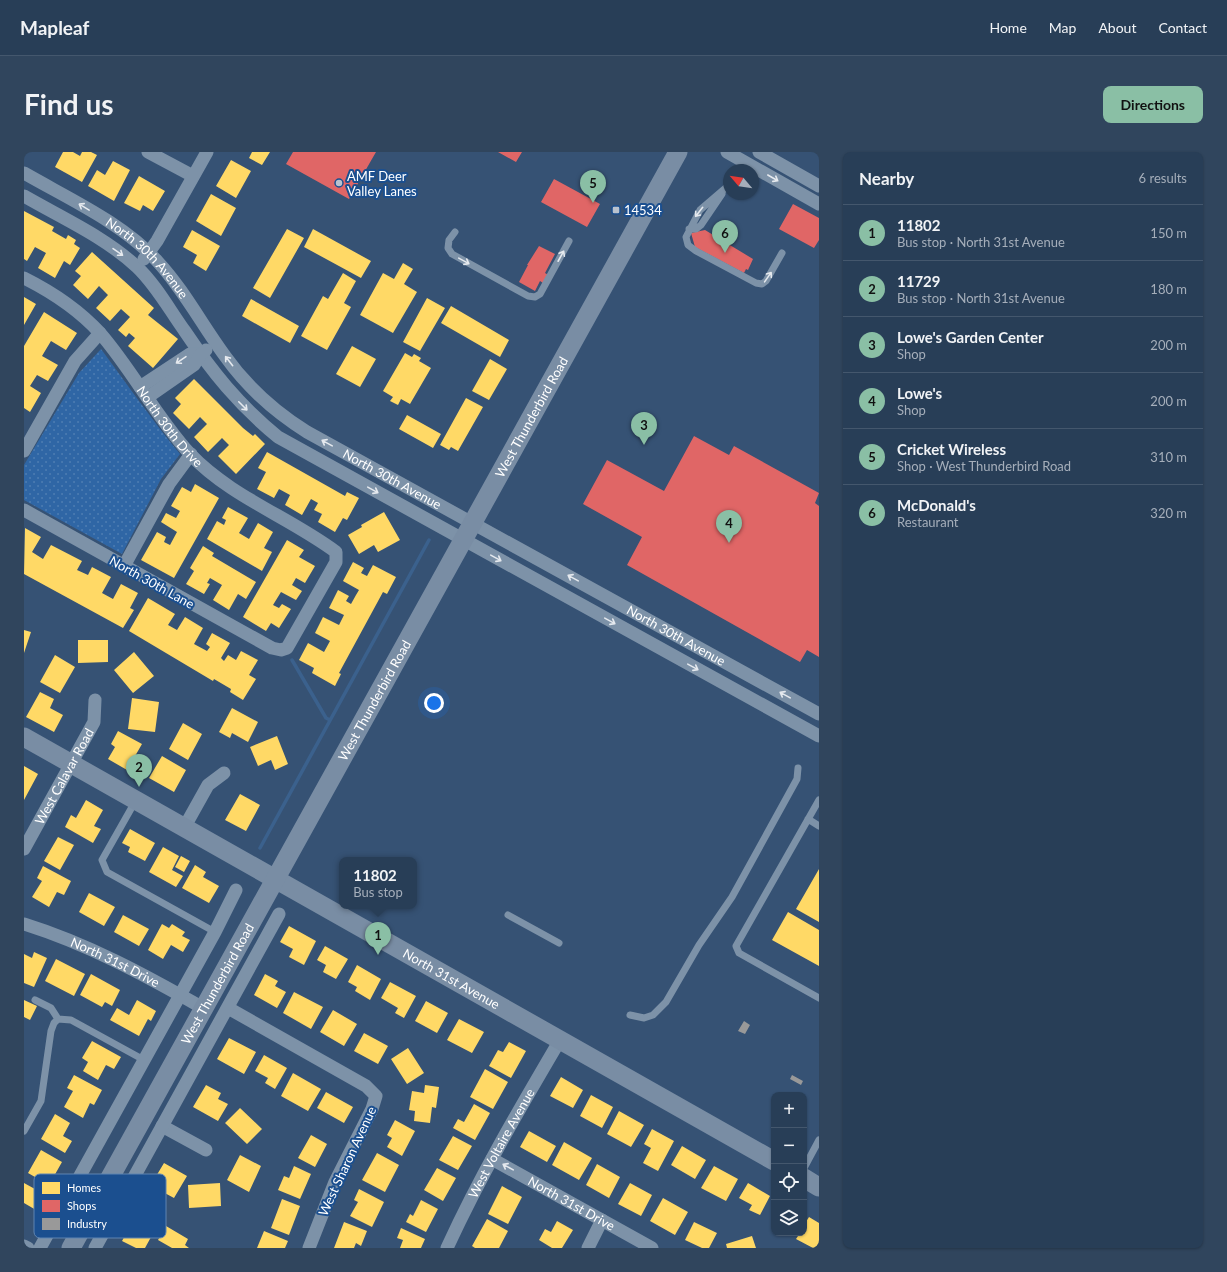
<!DOCTYPE html>
<meta charset="utf-8">
<style>
:root{--surface:#283e57;--page:#30455d;--text:#f1f3f6;--muted:#a5aeba;--line:#44576d;--accent:#8abfa5}
body{margin:0;font-family:Lato,sans-serif;background:var(--page);color:var(--text)}
.controls{position:absolute;right:12px;bottom:12px;display:grid;overflow:hidden;border-radius:8px;box-shadow:0 1px 3px #0004}
.controls button{width:36px;height:36px;display:grid;place-items:center;padding:0;border:0;border-bottom:1px solid var(--line);background:var(--surface);color:var(--text);font:20px sans-serif}
.compass{position:absolute;left:699px;top:12px;width:36px;height:36px;border-radius:50%;background:var(--surface);box-shadow:0 1px 3px #0004;rotate:299deg}
.you{position:absolute;left:410px;top:551px;width:14px;height:14px;margin:-10px;border:3px solid #fff;border-radius:50%;background:#1a73e8;box-shadow:0 0 0 6px #1a73e833}
.badge{display:grid;place-items:center;width:26px;height:26px;border-radius:50%;background:var(--accent);color:#111;font-size:13px;font-weight:700}
.pin{position:absolute;translate:-50% -33px;filter:drop-shadow(0 1px 2px #0008)}
.pin::after{content:'';position:absolute;top:21px;width:14px;height:12px;background:inherit;clip-path:polygon(0 0,100% 0,50% 100%)}
.popup{position:absolute;left:315px;top:705px;width:78px;height:52px;box-sizing:border-box;display:grid;place-content:center;border-radius:8px;background:var(--surface);filter:drop-shadow(0 1px 3px #0005);font-size:13px;white-space:nowrap;color:var(--muted)}
.popup b{font-size:15px;color:var(--text)}
.popup::after{content:'';position:absolute;left:50%;top:100%;margin-left:-8px;border:8px solid transparent;border-top-color:var(--surface)}
.list{margin:0;padding:0;list-style:none}
h2{display:flex;justify-content:space-between;align-items:center;height:52px;margin:0;padding:0 16px;font-size:17px}
h2 small{font-size:13px;font-weight:400;color:var(--muted)}
.list li{display:grid;grid-template-columns:26px 1fr auto;gap:12px;align-items:center;box-sizing:border-box;height:56px;padding:0 16px;border-top:1px solid var(--line)}
.list b{display:block;font-size:15px;white-space:nowrap}
.list p{margin:0;font-size:13px;white-space:nowrap;color:var(--muted)}
.list em{font-size:13px;font-style:normal;color:var(--muted)}
.icon{flex:none;width:22px;height:22px;fill:none;stroke:currentColor;stroke-width:2;stroke-linecap:round;stroke-linejoin:round}
.map{position:relative;flex:none;width:795px;height:1096px;overflow:hidden;border-radius:8px}
header{display:flex;align-items:center;gap:24px;box-sizing:border-box;height:56px;padding:0 20px;background:var(--surface);border-bottom:1px solid var(--line)}
header strong{font-size:19px}
nav{display:flex;gap:22px;margin-inline-start:auto;font-size:14px}
.intro{display:flex;align-items:center;justify-content:space-between;box-sizing:border-box;height:96px;padding:0 24px}
h1{margin:0;font-size:28px}
.button{padding:10px 18px;border-radius:8px;background:var(--accent);color:#111;font-size:14px;font-weight:700}
main{display:flex;gap:24px;padding:0 24px}
aside{flex:1;background:var(--surface);border-radius:8px;box-shadow:0 1px 3px #0004}
.map>svg:first-child{display:block}
.grass{fill:url(#grass-dots)}
.homes{fill:#ffd966}
.shops{fill:#e06666}
.industry{fill:#999}
.lines{fill:none;stroke-linecap:round;stroke-linejoin:round}
.stream{stroke:#3b618d;stroke-width:3.5}
.lane{stroke:#7d92a8;stroke-width:7}
.street{stroke:#7d92a8;stroke-width:13}
.secondary{stroke:#798da4;stroke-width:19}
.oneway{stroke:#e5e9ee}
.poi-dot{fill:#b9c2ce;stroke:#1b4f8f;stroke-width:1.5}
.labels{text-anchor:middle;dominant-baseline:central;stroke-width:4;stroke-linejoin:round;paint-order:stroke}
.poi-label{font-size:13px;fill:#fff;stroke:#1b4f8f;text-anchor:start}
.street-label{font-size:13px;fill:#fff;stroke:#1b4f8f}
.key{fill:#1b4f8f;stroke:#5f84b1;stroke-width:1}
.key-label{font-size:11px;fill:#fff}
</style>
<header>
<strong>Mapleaf</strong>
<nav><a>Home</a><a>Map</a><a>About</a><a>Contact</a></nav>
</header>
<div class="intro"><h1>Find us</h1><a class="button">Directions</a></div>
<main>
<div class="map">
<svg width="795" height="1096" viewBox="0 0 795 1096">
<defs>
<pattern id="grass-dots" width="8" height="8" patternUnits="userSpaceOnUse"><rect width="8" height="8" fill="#2f66a5"/><path d="M2 2h.1M6 6h.1" fill="none" stroke="#4e7db2" stroke-width="1.8" stroke-linecap="round"/></pattern>
</defs>
<rect width="100%" height="100%" fill="#365274"/>
<path class="grass" d="M77 197C103 232 128 268 156 302L137 327 98 402 0 348V313L55 221Z"/>
<path class="homes" d="M39 0H49L56 4 58 0H67L73 3 58 30 31 15Z
M228 0H246L238 13 225 6Z
M207 8 227 19 212 46 192 34Z
M89 9 106 18 90 49 64 34 73 18 81 23Z
M115 24 141 39 129 59 119 53 116 59 100 51Z
M187 42 212 56 197 84 172 69Z
M0 59 30 75 28 79 42 87 44 83 52 88 50 92 56 96 46 113 40 109 31 126 14 116 22 101 11 95 3 109 0 107Z
M263 77 280 86 246 146 229 136Z
M289 77 347 109 337 126 280 95Z
M168 78 196 94 182 119 169 111 173 103 159 95Z
M68 100 130 156 124 163 154 187 129 216 104 194 111 186 105 181 102 185 94 178 106 165 97 157 86 169 72 156 84 143 75 134 64 147 49 133 57 124 51 119Z
M379 111 389 117 380 132 393 140 369 181 336 163 359 121 370 127Z
M319 121 332 129 320 151 327 155 303 198 277 184 299 144 304 147Z
M0 145 12 152 0 173Z
M403 146 421 156 396 199 379 190Z
M227 147 275 174 266 191 218 164Z
M427 154 485 188 476 205 417 171Z
M20 160 53 181 42 198 27 189 18 204 34 213 24 229 13 223 6 234 17 241 6 260 0 256V194Z
M328 194 352 207 336 235 312 222Z
M381 201 388 205 390 202 397 206 395 209 407 216 386 252 377 247 374 253 366 249 369 245 359 239Z
M466 207 483 217 465 248 448 239Z
M170 227 219 276 229 284 231 282 241 292 212 322 194 304 205 293 198 286 184 300 170 285 183 272 176 265 165 277 149 261 157 252 151 246Z
M442 246 459 255 434 299 427 295 425 298 416 293Z
M383 263 417 282 409 296 375 277Z
M243 300 321 344 323 340 335 346 323 368 319 366 311 380 294 370 298 362 290 358 294 351 287 347 278 363 261 353 266 343 255 337 250 346 233 337 242 320 234 316Z
M171 332 195 346 150 426 117 408 133 380 142 385 140 390 146 393 153 380 137 370 142 361 152 366 156 359 147 354 158 335 167 340Z
M204 355 224 366 215 381 225 387 234 371 249 380 240 396 248 400 238 419 183 387 193 369 200 373 202 368 198 366Z
M360 360 376 388 354 400 350 393 335 402 324 383 338 375 337 373Z
M1 376 17 385 8 400 19 407 27 393 58 409 53 418 64 423 68 415 87 425 78 441 89 447 97 432 114 441 106 456 110 458 99 476 0 422Z
M263 388 280 398 275 405 291 414 281 431 272 426 268 433 278 439 272 448 257 440 249 453 255 456 258 452 267 457 255 476 247 471 242 479 219 465Z
M179 394 190 401 188 404 232 430 222 447 214 442 205 458 189 448 198 433 186 426 183 431 186 432 180 442 162 432 170 419 166 416Z
M329 410 340 416 337 421 343 424 349 413 372 425 363 442 359 440 315 521 317 522 311 534 288 521 290 516 275 508 284 491 300 500 306 489 291 481 299 465 315 473 320 463 305 456 314 438 325 444 322 449 327 452 332 443 335 438 319 429Z
M124 446 151 462 144 473 153 478 161 465 179 476 170 492 183 499 186 495 182 492 188 481 206 491 197 506 200 509 204 503 212 508 217 499 234 508 225 523 232 527 219 548 206 540 207 537 190 527 189 529 105 479Z
M0 478 7 480 0 501Z
M54 488H84V510L54 511Z
M110 500 130 524 109 541 90 518Z
M31 503 51 515 36 541 16 530Z
M16 540 30 547 26 556 39 563 30 580 2 565Z
M108 546 135 550 131 580 104 577Z
M208 556 234 570 224 590 208 581 206 586 195 580Z
M159 571 178 582 164 608 145 597Z
M94 579 118 592 103 618 84 607 91 595 87 592Z
M253 584 264 612 251 618 247 608 234 614 226 595Z
M138 604 162 618 150 640 125 626Z
M0 614 14 622 0 648Z
M216 642 236 653 222 679 201 668Z
M62 648 79 658 70 674 77 677 69 691 41 675 47 663 52 666Z
M106 677 131 691 121 709 104 700 106 695 98 691Z
M34 685 50 693 36 718 20 709Z
M139 695 155 704 148 718 159 724 152 735 125 720Z
M157 704 166 709 160 720 151 715Z
M171 713 182 720 179 725 195 734 185 751 158 736Z
M19 714 47 729 40 743 33 740 25 755 8 745 18 729 13 726Z
M795 717V770L772 757Z
M65 741 91 755 80 774 55 760Z
M764 760 795 778V814L748 788Z
M99 763 125 777 115 794 90 780Z
M138 772 145 776 148 772 161 780 158 784 166 788 159 800 147 793 139 807 124 798Z
M265 774 292 789 280 813 265 805 269 797 256 790Z
M301 794 324 807 312 827 299 820 302 813 293 808Z
M10 800 23 806 10 835 0 831V802L8 806Z
M32 807 61 822 50 844 21 829Z
M333 813 357 827 346 848 331 839 333 835 324 830Z
M67 822 96 838 88 854 81 850 78 855 56 843Z
M241 822 254 829 251 834 262 840 253 856 230 843Z
M366 830 392 844 380 866 371 861 374 856 357 846Z
M270 840 299 855 287 877 259 861Z
M0 848 13 854 6 868 0 865Z
M113 848 132 859 127 869 124 867 115 884 86 868 93 856 105 863Z
M402 849 424 861 413 881 391 869Z
M309 858 333 872 320 894 296 880Z
M435 867 460 880 448 901 423 888Z
M340 881 364 894 354 912 330 899Z
M205 886 232 900 220 922 193 907Z
M68 889 97 905 90 917 82 913 74 928 59 919 64 910 58 906Z
M485 890 502 899 487 926 465 914 474 898 479 900Z
M384 896 400 921 383 932 367 907Z
M240 903 263 916 251 937 241 931 244 926 231 919Z
M461 917 484 930 469 957 446 945Z
M269 921 297 937 284 959 257 944Z
M50 923 78 938 70 953 66 951 59 966 40 955 49 939 43 936Z
M537 925 559 938 549 956 526 944Z
M182 933 197 941 194 947 204 952 194 969 169 955Z
M401 933 415 935 412 956 408 955 406 971 390 969 391 959 385 958 388 939 400 941Z
M302 940 329 955 320 971 293 956Z
M567 943 589 955 578 976 556 964Z
M450 952 466 961 451 988 429 976 434 967 440 970Z
M216 956 238 977 223 992 201 971Z
M595 959 620 973 607 995 583 982Z
M31 962 46 971 39 984 48 989 41 1001 17 987Z
M371 968 391 979 378 1004 363 995 368 986 363 983Z
M628 977 650 989 634 1019 619 1011 627 996 620 992Z
M505 979 532 994 523 1010 496 995Z
M287 983 303 992 291 1015 274 1006Z
M429 984 448 994 434 1018 415 1008Z
M540 990 568 1006 555 1028 528 1013Z
M658 994 682 1008 671 1027 647 1013Z
M17 998 38 1010 25 1033 4 1021Z
M353 1001 375 1013 361 1040 338 1028Z
M216 1003 237 1014 225 1040 203 1028Z
M140 1011 163 1024 150 1046 137 1039 141 1032 131 1026Z
M573 1012 596 1025 585 1046 562 1033Z
M270 1014 287 1022 276 1047 254 1038 260 1024 265 1026Z
M690 1014 714 1027 702 1049 677 1036Z
M413 1016 432 1026 419 1049 400 1038Z
M0 1031 20 1042 12 1058 0 1051Z
M196 1031 197 1054 165 1056 164 1033Z
M606 1031 628 1043 617 1064 594 1052Z
M724 1031 746 1044 736 1063 725 1058 728 1053 715 1046Z
M478 1034 498 1045 484 1072 464 1062Z
M335 1037 360 1050 348 1075 326 1064 334 1050 330 1048Z
M639 1046 664 1060 651 1083 626 1069Z
M258 1047 276 1054 265 1083 247 1076Z
M397 1048 414 1057 402 1080 382 1070 386 1062 389 1064Z
M107 1049 113 1052 107 1061 101 1058Z
M111 1065 132 1076 121 1096H112L98 1089Z
M785 1065 795 1071V1096H789L772 1087 776 1081H780V1073Z
M463 1067 484 1079 475 1096H451L448 1094Z
M533 1069 549 1078 538 1096H528L515 1088 521 1077 527 1080Z
M320 1070 343 1079 337 1094 332 1091 330 1096H310Z
M670 1070 693 1081 685 1096H678L661 1088Z
M142 1074 164 1087 161 1093 165 1096H148L134 1088Z
M377 1076 401 1087 397 1096H376L379 1088 373 1086Z
M240 1079 264 1089 261 1096H233Z
M728 1084 732 1096H703L702 1092Z"/>
<path class="shops" d="M269 0H352L325 47 262 12Z
M474 0H498L492 10Z
M530 27 576 52 563 75 517 50Z
M769 52 795 66V88L790 96 755 77Z
M681 78 729 107 724 118 722 117 720 121 671 95 667 81Z
M515 94 531 102 521 121 526 124 519 131 516 129 511 139 495 130 504 113H503Z
M670 284 705 303 710 294 795 341 791 351 795 354V505L783 498 776 510 603 413 618 385 559 352 583 308 640 339Z"/>
<path class="industry" d="M720 869 726 873 721 882 714 879Z
M768 923 779 929 777 933 766 927Z"/>
<g class="lines">
<path class="stream" d="M268 508 302 566 306 568
M236 696 405 388"/>
<path class="lane" d="M704 34 676 58 662 85 664 93 672 99 732 131 738 132 742 129 758 101
M665 77H672L677 73 698 42
M431 80 425 88 424 96 428 102 504 144 511 145 516 142 545 89
M112 648 78 708 83 720 191 780
M795 648 712 794 715 801 795 846
M784 667 795 674
M484 763 535 791
M11 848 27 856 34 867
M606 863 620 866 629 863 642 850 675 793 708 745 773 627 774 616
M0 979 17 949 27 879 30 871 34 867 47 868 120 908
M780 1016 795 988"/>
<g class="street">
<path d="M124 0 169 24"/>
<path d="M703 0 795 52"/>
<path d="M735 0 795 34"/>
<path id="s1" d="M0 21C45 47 99 71 134 110 160 138 178 173 201 204 223 235 251 260 283 280L795 562"/>
<path d="M0 44C38 66 81 85 113 115 132 133 145 157 160 178 189 221 214 252 254 285L795 584"/>
<path d="M120 107 133 89 183 0"/>
<path id="s2" d="M0 126C28 140 54 157 76 181 109 219 132 265 166 302 207 345 265 365 312 400V410L263 496 257 498 248 496 0 358"/>
<path d="M116 235 166 202H177"/>
<path d="M124 245 170 213 177 202 182 198"/>
<path d="M0 299 51 209 76 181"/>
<path d="M100 414 145 332 167 302"/>
<path d="M160 676 184 633 200 621"/>
<path id="s3" d="M0 697 70 570 71 548"/>
<path id="s4" d="M0 772C64 792 121 823 179 856"/>
<path d="M204 856 342 934 352 944 348 957 311 1030 285 1096"/>
<path d="M138 974 182 998"/>
<path id="s5" d="M468 1007 628 1096"/>
<path d="M0 1094 4 1096"/>
<path d="M16 1096 191 780 212 738"/>
<path d="M71 1096 255 762"/>
<path id="s6" d="M423 1096C456 1024 496 956 536 888"/>
<path d="M564 1096 578 1068"/>
</g>
<g class="secondary">
<path id="s7" d="M0 585 750 1009"/>
<path d="M780 1026 795 1035"/>
<path id="s8" d="M47 1096 654 0"/>
</g>
</g>
<defs><path id="oneway-shaft" d="M-6 0H5M1.5-3L5.5 0L1.5 3" fill="none" stroke-width="1.6" stroke-linecap="round" stroke-linejoin="round"/></defs>
<g class="oneway">
<use href="#oneway-shaft" transform="translate(749 26) rotate(30)"/>
<use href="#oneway-shaft" transform="translate(60 55) rotate(-149)"/>
<use href="#oneway-shaft" transform="translate(675 60) rotate(128)"/>
<use href="#oneway-shaft" transform="translate(94 100) rotate(35)"/>
<use href="#oneway-shaft" transform="translate(537 104) rotate(-61)"/>
<use href="#oneway-shaft" transform="translate(440 109) rotate(29)"/>
<use href="#oneway-shaft" transform="translate(744 125) rotate(-55)"/>
<use href="#oneway-shaft" transform="translate(157 208) rotate(146)"/>
<use href="#oneway-shaft" transform="translate(205 209) rotate(-128)"/>
<use href="#oneway-shaft" transform="translate(219 254) rotate(45)"/>
<use href="#oneway-shaft" transform="translate(303 291) rotate(-151)"/>
<use href="#oneway-shaft" transform="translate(349 338) rotate(29)"/>
<use href="#oneway-shaft" transform="translate(472 406) rotate(29)"/>
<use href="#oneway-shaft" transform="translate(549 426) rotate(-151)"/>
<use href="#oneway-shaft" transform="translate(586 469) rotate(29)"/>
<use href="#oneway-shaft" transform="translate(669 515) rotate(29)"/>
<use href="#oneway-shaft" transform="translate(761 543) rotate(-151)"/>
<use href="#oneway-shaft" transform="translate(484 1015) rotate(-151)"/>
</g>
<g class="poi-dot">
<circle cx="315" cy="31" r="4"/>
<rect x="588" y="54" width="8" height="8" rx="2"/>
</g>
<g class="labels">
<g class="poi-label">
<text x="323" y="24">AMF Deer<tspan x="323" dy="15">Valley Lanes</tspan></text>
<text x="600" y="58">14534</text>
</g>
<g class="street-label">
<text stroke="none"><textPath href="#s1" startOffset="151">North 30th Avenue</textPath></text>
<text stroke="none"><textPath href="#s8" startOffset="950">West Thunderbird Road</textPath></text>
<text stroke="none"><textPath href="#s2" startOffset="211">North 30th Drive</textPath></text>
<text stroke="none"><textPath href="#s1" startOffset="487">North 30th Avenue</textPath></text>
<text transform="translate(128 430) rotate(29)">North 30th Lane</text>
<text stroke="none"><textPath href="#s1" startOffset="811">North 30th Avenue</textPath></text>
<text stroke="none"><textPath href="#s8" startOffset="626">West Thunderbird Road</textPath></text>
<text stroke="none"><textPath href="#s3" startOffset="83">West Calavar Road</textPath></text>
<text stroke="none"><textPath href="#s4" startOffset="99">North 31st Drive</textPath></text>
<text stroke="none"><textPath href="#s7" startOffset="491">North 31st Avenue</textPath></text>
<text stroke="none"><textPath href="#s8" startOffset="302">West Thunderbird Road</textPath></text>
<text stroke="none"><textPath href="#s6" startOffset="118">West Voltaire Avenue</textPath></text>
<text transform="translate(323 1009) rotate(-65)">West Sharon Avenue</text>
<text stroke="none"><textPath href="#s5" startOffset="91">North 31st Drive</textPath></text>
</g>
</g>
<rect x="10" y="1022" width="132" height="64" rx="6" class="key"/>
<rect x="18" y="1030" width="18" height="12" fill="#ffd966"/>
<rect x="18" y="1048" width="18" height="12" fill="#e06666"/>
<rect x="18" y="1066" width="18" height="12" fill="#999"/>
<g class="key-label">
<text x="43" y="1040">Homes</text>
<text x="43" y="1058">Shops</text>
<text x="43" y="1076">Industry</text>
</g>
</svg>
<div class="controls">
<button>+</button>
<button>−</button>
<button><svg class="icon" aria-label="locate" viewBox="0 0 24 24"><circle cx="12" cy="12" r="6"/><path d="M12 2v4M12 18v4M2 12h4M18 12h4"/></svg></button>
<button><svg class="icon" aria-label="layers" viewBox="0 0 24 24"><path d="M12 4l9 5-9 5-9-5zM3 14l9 5 9-5"/></svg></button>
</div>
<svg class="compass" viewBox="-18 -18 36 36"><path d="M0-13l5 13h-10z" fill="#e53935"/><path d="M0 13l5-13h-10z" fill="#a5aeba"/></svg>
<div class="you"></div>
<div class="pin badge" style="left:354px;top:803px">1</div>
<div class="popup"><b>11802</b>Bus stop</div>
<div class="pin badge" style="left:115px;top:635px">2</div>
<div class="pin badge" style="left:620px;top:293px">3</div>
<div class="pin badge" style="left:705px;top:391px">4</div>
<div class="pin badge" style="left:569px;top:51px">5</div>
<div class="pin badge" style="left:701px;top:101px">6</div>
</div>
<aside>
<h2>Nearby<small>6 results</small></h2>
<ul class="list">
<li><span class="badge">1</span><div><b>11802</b><p>Bus stop · North 31st Avenue</p></div><em>150 m</em></li>
<li><span class="badge">2</span><div><b>11729</b><p>Bus stop · North 31st Avenue</p></div><em>180 m</em></li>
<li><span class="badge">3</span><div><b>Lowe's Garden Center</b><p>Shop</p></div><em>200 m</em></li>
<li><span class="badge">4</span><div><b>Lowe's</b><p>Shop</p></div><em>200 m</em></li>
<li><span class="badge">5</span><div><b>Cricket Wireless</b><p>Shop · West Thunderbird Road</p></div><em>310 m</em></li>
<li><span class="badge">6</span><div><b>McDonald's</b><p>Restaurant</p></div><em>320 m</em></li>
</ul>
</aside>
</main>
